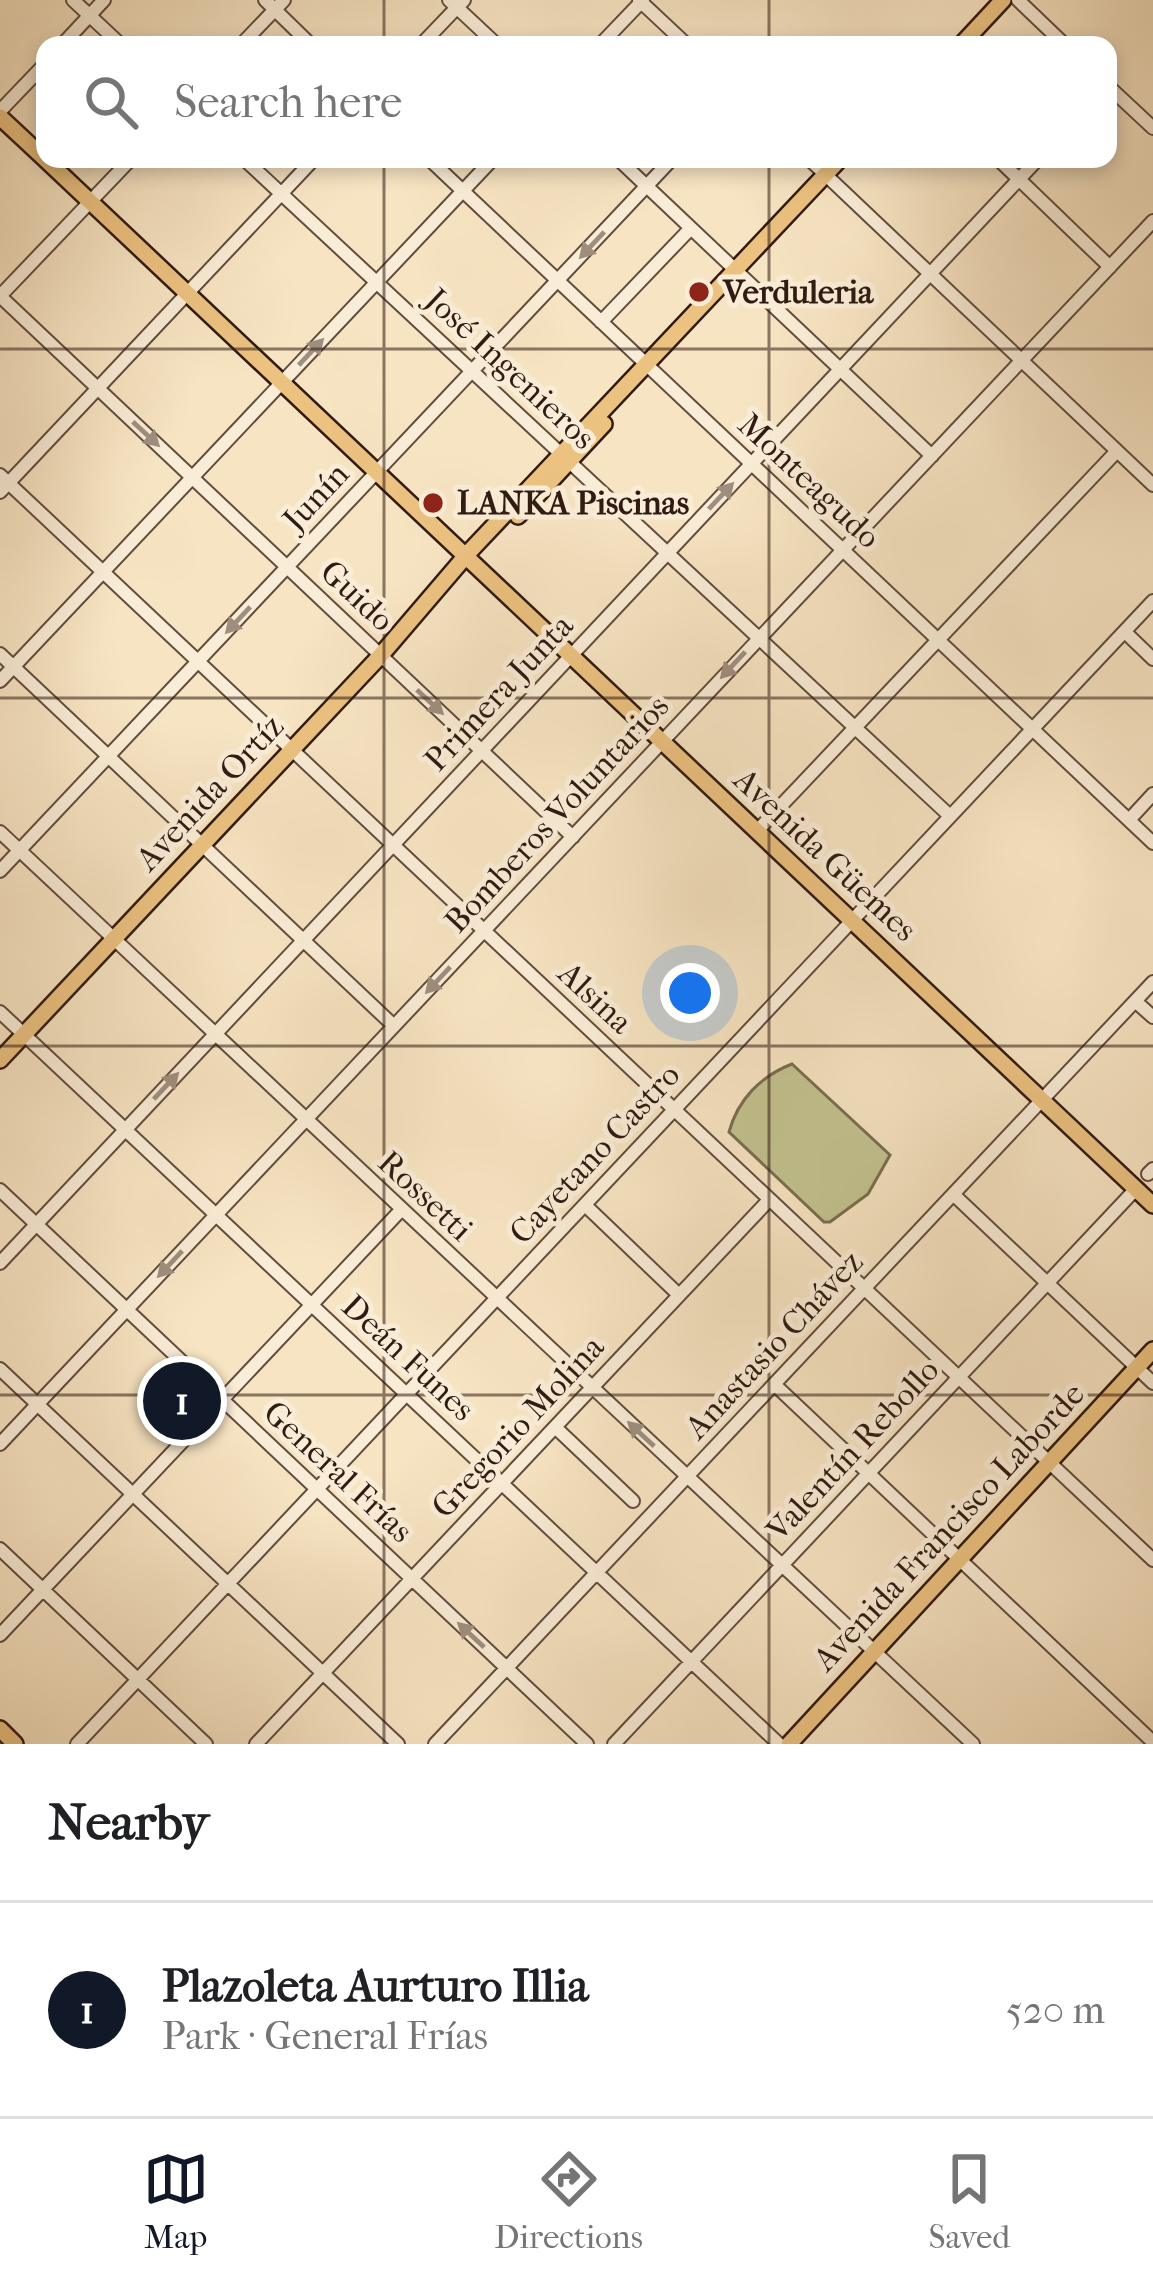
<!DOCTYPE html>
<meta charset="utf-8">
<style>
:root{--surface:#fff;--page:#f6f6f6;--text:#202124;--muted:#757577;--line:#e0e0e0;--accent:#111827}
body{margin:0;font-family:"IM FELL French Canon",serif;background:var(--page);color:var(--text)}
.you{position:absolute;left:690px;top:993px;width:42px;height:42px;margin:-30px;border:9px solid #fff;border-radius:50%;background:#1a73e8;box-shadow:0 0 0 18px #1a73e833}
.badge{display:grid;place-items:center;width:78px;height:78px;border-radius:50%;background:var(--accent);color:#fff;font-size:39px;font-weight:700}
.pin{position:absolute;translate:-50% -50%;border:6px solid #fff;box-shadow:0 3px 12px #0006}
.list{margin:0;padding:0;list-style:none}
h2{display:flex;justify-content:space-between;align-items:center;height:156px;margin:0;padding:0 48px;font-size:51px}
h2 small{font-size:39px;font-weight:400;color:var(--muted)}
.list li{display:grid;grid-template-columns:78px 1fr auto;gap:36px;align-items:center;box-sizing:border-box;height:216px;padding:0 48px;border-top:3px solid var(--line)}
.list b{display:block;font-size:45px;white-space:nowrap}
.list p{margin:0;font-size:39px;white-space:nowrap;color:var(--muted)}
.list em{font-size:39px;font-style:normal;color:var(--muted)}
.icon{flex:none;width:66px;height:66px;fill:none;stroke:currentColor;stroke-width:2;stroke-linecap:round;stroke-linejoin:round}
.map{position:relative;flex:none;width:1153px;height:1744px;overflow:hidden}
.search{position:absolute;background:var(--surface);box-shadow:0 6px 18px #0003;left:36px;right:36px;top:36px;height:132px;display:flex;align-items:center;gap:30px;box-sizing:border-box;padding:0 42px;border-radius:24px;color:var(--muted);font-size:45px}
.sheet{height:372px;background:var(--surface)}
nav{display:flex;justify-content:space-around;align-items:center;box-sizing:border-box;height:168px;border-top:3px solid var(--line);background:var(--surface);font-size:33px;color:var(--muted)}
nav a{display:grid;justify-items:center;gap:6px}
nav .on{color:var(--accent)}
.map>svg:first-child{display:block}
.grass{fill:#c2c28f;stroke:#796e50;stroke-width:3}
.park{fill:url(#park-tufts);stroke:#796e50;stroke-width:3}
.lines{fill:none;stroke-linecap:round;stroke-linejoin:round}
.minor-casing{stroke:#624c3e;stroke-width:16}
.major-casing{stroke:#301a12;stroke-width:20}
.minor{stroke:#faedd7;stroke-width:12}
.major{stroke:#ecc281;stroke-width:15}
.oneway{fill:#9f8e7e}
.grid{fill:none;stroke:#301a12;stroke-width:3;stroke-opacity:0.55}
.poi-dot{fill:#8f2418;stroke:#faedd7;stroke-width:4.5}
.labels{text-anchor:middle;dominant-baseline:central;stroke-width:10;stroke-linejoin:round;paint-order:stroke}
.poi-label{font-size:33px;font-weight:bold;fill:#301a12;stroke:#faedd7;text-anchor:start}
.street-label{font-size:33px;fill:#301a12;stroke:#faedd7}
</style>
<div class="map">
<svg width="1153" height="1744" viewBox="0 0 1153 1744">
<defs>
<pattern id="park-tufts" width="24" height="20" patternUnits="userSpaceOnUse" patternTransform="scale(3)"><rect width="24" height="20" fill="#c2c28f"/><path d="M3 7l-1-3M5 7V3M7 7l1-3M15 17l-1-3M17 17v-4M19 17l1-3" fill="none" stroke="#a7a67a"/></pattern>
</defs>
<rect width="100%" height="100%" fill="#f7e4c2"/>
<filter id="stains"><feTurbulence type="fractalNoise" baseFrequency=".00167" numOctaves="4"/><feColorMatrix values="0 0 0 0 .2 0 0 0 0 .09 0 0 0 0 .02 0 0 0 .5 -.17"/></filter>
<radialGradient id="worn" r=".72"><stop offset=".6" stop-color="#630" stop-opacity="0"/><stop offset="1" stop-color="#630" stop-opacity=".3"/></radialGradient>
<path class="grass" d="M792 1064 890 1155 868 1194 830 1222H824L729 1132C738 1099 761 1076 792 1064Z"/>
<path class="park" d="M182 1381 200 1399V1404L183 1422 162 1402Z"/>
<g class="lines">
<g class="minor-casing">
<path id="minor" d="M73 0 121 45
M265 0 311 45
M449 0 497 45
M639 0 687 45
M1018 0 1065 45
M62 45 104 0
M241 45 284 0
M421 45 464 0
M600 45 643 0
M1108 86 1153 128
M0 111 45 64
M244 159 950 816
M429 159 1153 843
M618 159 932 456
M809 159 1153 485
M998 159 1110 267
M0 296 573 837
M0 296 131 159
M601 322 691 228
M0 475 1153 1560
M0 492 314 159
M1125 632 1153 659
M0 654 394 1026
M0 681 493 159
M1129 820 1153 794
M757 831 1117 451
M0 832 973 1744
M0 871 672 159
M1135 1001 1153 1017
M0 1012 779 1744
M1148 1174 1153 1169
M0 1190 587 1744
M953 1194 1153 1383
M585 1205 679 1295
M0 1263 1038 159
M0 1369 398 1744
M774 1384 1153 1742
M555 1427 633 1501
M0 1444 1153 221
M0 1549 206 1744
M0 1635 401 1210
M77 1744 1153 601
M256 1744 769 1200
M435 1744 1153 982
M614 1744 1132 1193"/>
</g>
<g class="major-casing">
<path id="major" d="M961 45 1003 0
M0 117 45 159
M45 159 1153 1205
M518 516 604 424
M0 1060 381 655 470 551 840 159
M0 1729 15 1744
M789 1744 1153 1350"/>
</g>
<use href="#minor" class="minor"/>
<use href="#major" class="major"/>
</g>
<defs><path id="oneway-solid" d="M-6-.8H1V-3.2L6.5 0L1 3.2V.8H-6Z" transform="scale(3)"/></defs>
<g class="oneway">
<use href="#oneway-solid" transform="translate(592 245) rotate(133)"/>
<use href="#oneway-solid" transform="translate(311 352) rotate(-47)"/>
<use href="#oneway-solid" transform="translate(146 434) rotate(43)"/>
<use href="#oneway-solid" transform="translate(721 496) rotate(-47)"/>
<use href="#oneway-solid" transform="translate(238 620) rotate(133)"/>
<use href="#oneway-solid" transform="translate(733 665) rotate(133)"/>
<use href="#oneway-solid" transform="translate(430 702) rotate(43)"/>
<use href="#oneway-solid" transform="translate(438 980) rotate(133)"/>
<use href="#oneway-solid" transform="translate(166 1086) rotate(-47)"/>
<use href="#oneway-solid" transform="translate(170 1264) rotate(133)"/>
<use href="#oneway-solid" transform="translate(641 1434) rotate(-137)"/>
<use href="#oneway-solid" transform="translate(471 1635) rotate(-137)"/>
</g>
<path class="grid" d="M384 0V45M769 0V45M384 159V1744M769 159V1744M0 349H1153M0 698H1153M0 1046H1153M0 1395H1153"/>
<g class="poi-dot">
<circle cx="699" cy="292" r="12"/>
<circle cx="433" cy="503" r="12"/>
</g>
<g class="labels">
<g class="poi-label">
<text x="723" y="292">Verduleria</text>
<text x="457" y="503">LANKA Piscinas</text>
</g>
<g class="street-label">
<text transform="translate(510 369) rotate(43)">José Ingenieros</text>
<text transform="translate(809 481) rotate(43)">Monteagudo</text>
<text transform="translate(316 497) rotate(-47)">Junín</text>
<text transform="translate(357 596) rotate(43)">Guido</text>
<text transform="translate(499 693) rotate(-47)">Primera Junta</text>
<text transform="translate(210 793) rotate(-47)">Avenida Ortíz</text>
<text transform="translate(557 814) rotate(-47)">Bomberos Voluntarios</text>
<text transform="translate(825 855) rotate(43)">Avenida Güemes</text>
<text transform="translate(595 998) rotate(43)">Alsina</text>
<text transform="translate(595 1154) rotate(-47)">Cayetano Castro</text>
<text transform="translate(425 1196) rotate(43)">Rossetti</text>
<text transform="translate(774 1345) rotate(-47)">Anastasio Chávez</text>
<text transform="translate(408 1358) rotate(43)">Deán Funes</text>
<text transform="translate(518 1427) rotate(-47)">Gregorio Molina</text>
<text transform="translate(853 1450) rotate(-47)">Valentín Rebollo</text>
<text transform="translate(338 1472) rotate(43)">General Frías</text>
<text transform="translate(949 1527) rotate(-47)">Avenida Francisco Laborde</text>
</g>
</g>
<rect width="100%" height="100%" filter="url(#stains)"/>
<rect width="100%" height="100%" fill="url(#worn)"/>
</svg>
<div class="you"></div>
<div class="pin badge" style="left:182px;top:1401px">1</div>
<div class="search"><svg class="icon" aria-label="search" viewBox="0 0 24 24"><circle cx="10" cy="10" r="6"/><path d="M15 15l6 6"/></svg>Search here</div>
</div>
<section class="sheet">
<h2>Nearby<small></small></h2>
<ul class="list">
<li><span class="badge">1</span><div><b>Plazoleta Aurturo Illia</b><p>Park · General Frías</p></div><em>520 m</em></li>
</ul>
</section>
<nav>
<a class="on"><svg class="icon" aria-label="map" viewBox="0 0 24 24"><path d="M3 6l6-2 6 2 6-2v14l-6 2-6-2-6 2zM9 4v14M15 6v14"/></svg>Map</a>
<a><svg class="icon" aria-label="directions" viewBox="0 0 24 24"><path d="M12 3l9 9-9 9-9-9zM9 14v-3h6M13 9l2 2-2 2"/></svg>Directions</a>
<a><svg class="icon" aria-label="saved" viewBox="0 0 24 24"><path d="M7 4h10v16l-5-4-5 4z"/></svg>Saved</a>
</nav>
